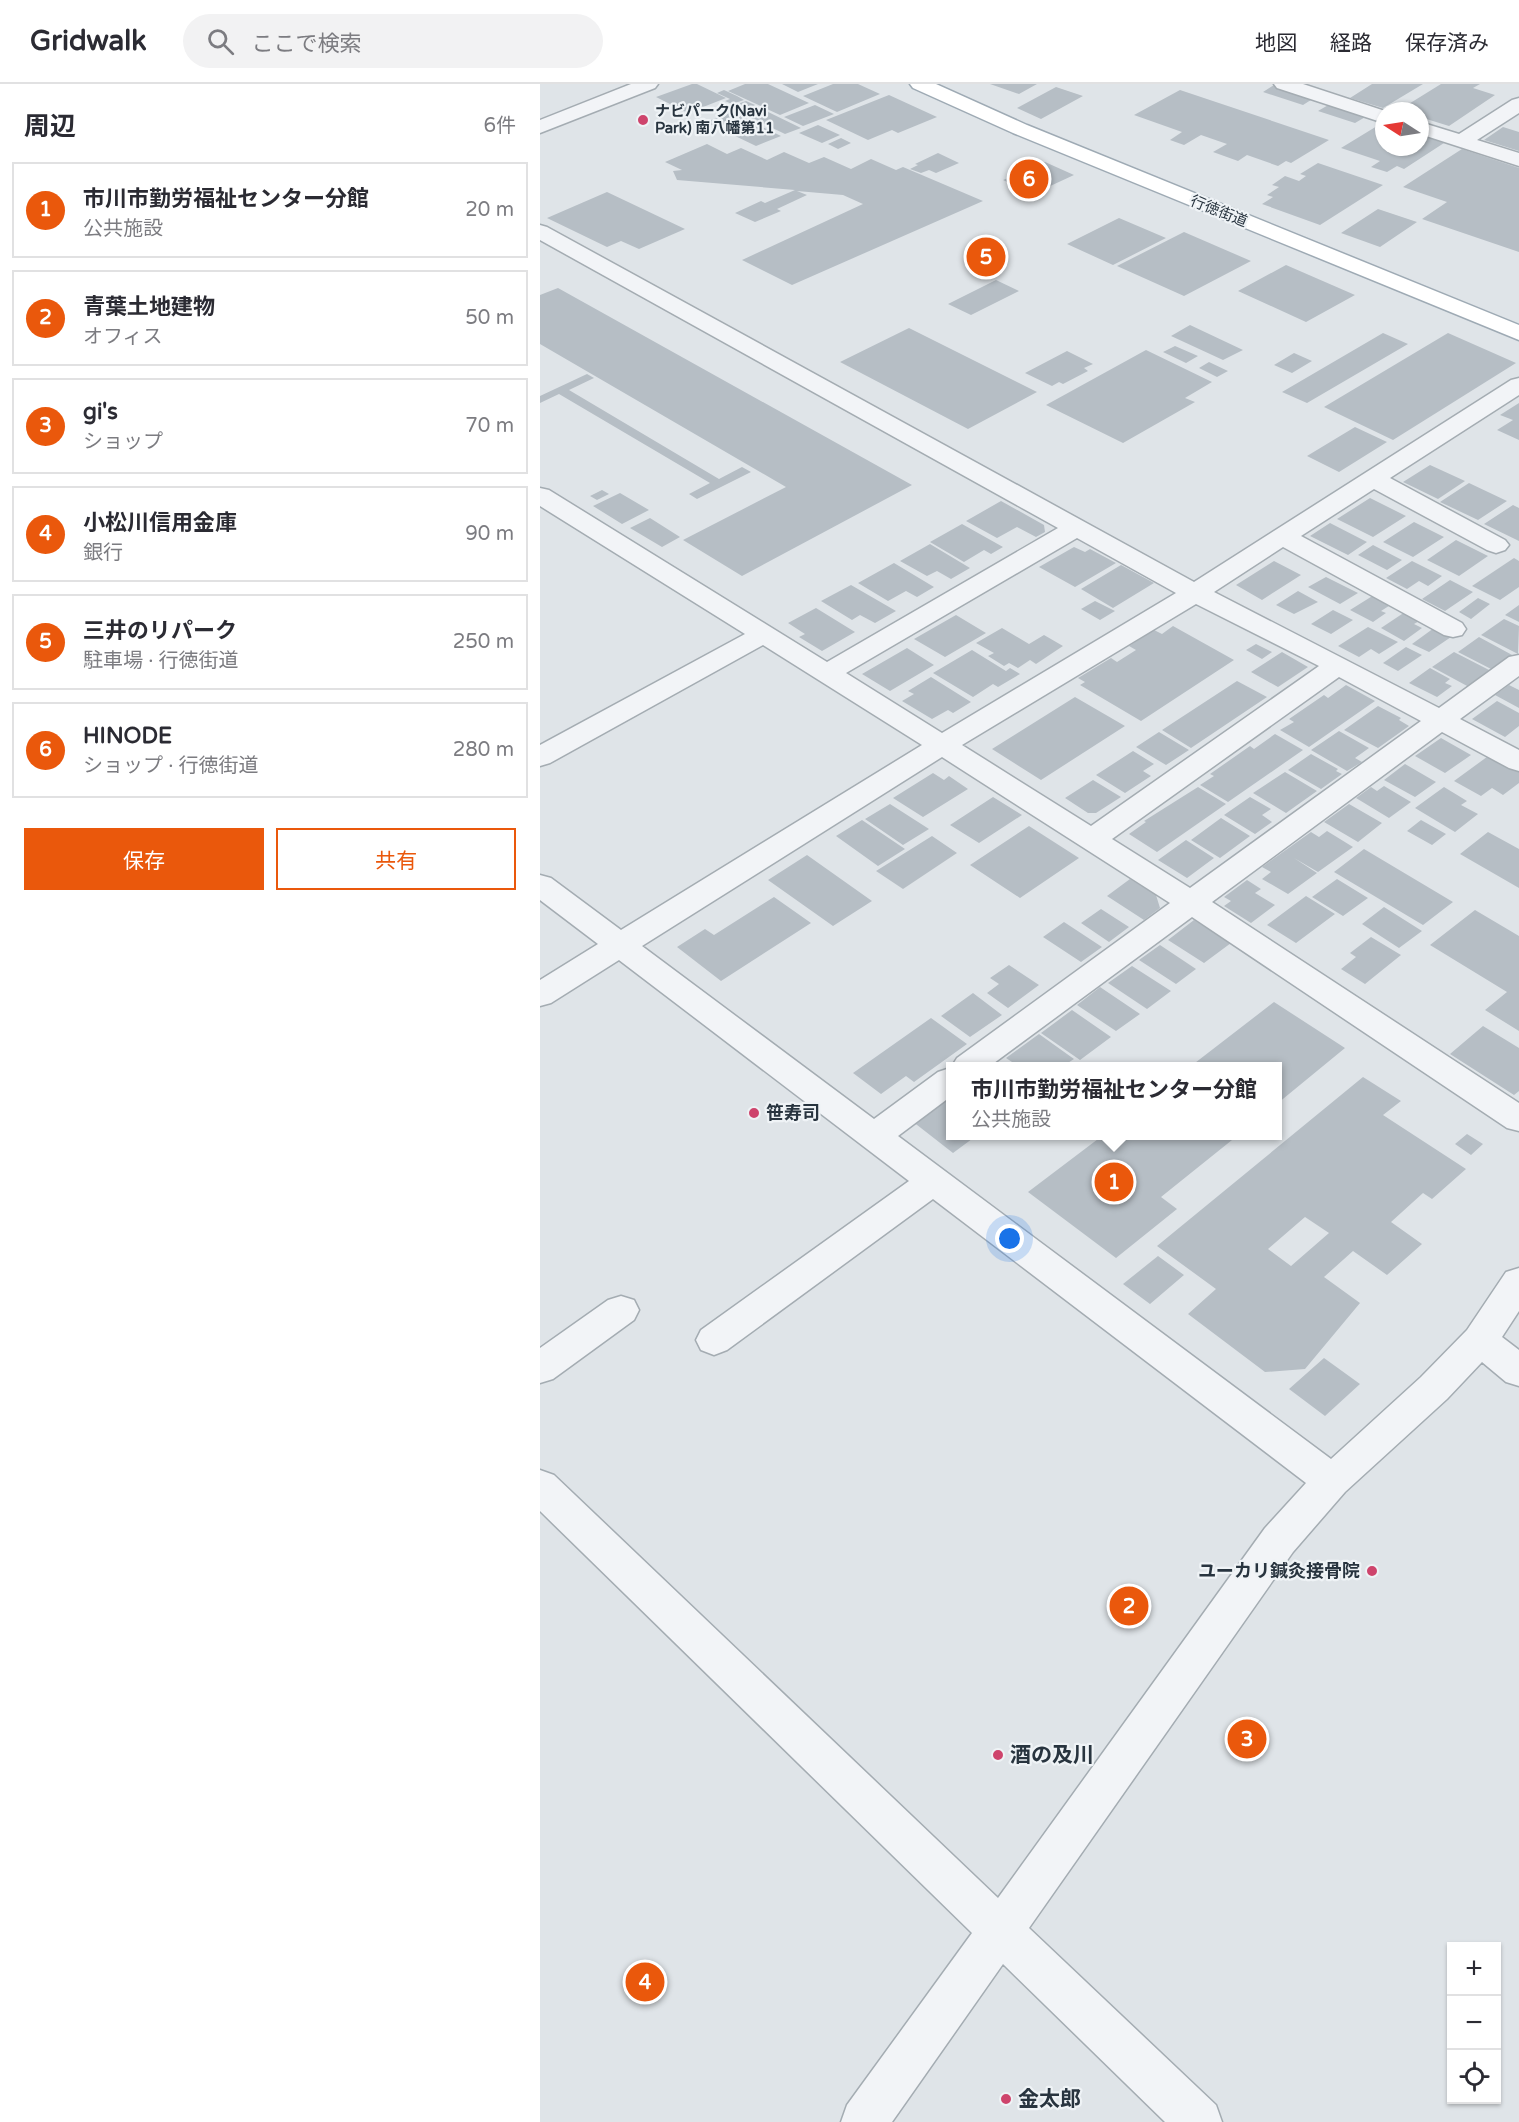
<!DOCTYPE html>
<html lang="ja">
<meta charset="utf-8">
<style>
:root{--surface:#fff;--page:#f2f2f3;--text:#2b2b33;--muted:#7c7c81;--line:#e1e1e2;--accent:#ea580c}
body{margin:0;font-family:"Varela Round","Noto Sans JP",sans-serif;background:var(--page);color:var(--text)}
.controls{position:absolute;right:18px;bottom:18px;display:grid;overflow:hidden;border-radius:0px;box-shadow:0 2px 4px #0004}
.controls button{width:54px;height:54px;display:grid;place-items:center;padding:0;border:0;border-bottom:2px solid var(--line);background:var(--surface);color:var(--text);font:30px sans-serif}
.compass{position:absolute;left:835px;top:18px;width:54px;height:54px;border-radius:50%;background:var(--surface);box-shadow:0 2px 4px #0004;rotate:282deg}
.you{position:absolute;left:470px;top:1155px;width:21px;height:21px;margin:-15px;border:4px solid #fff;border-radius:50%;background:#1a73e8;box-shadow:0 0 0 9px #1a73e833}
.badge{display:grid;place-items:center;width:39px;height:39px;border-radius:50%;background:var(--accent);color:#fff;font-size:20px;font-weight:700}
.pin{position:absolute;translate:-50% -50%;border:3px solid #fff;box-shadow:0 2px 6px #0006}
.popup{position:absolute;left:406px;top:978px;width:336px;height:78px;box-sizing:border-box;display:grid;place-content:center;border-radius:0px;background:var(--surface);filter:drop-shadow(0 2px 4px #0005);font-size:20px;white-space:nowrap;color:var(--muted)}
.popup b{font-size:22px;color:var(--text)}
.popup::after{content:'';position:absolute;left:50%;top:100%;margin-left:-12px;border:12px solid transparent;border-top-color:var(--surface)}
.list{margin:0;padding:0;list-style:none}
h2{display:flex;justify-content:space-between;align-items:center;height:78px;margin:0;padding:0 24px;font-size:26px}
h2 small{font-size:20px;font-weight:400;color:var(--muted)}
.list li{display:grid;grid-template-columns:39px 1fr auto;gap:18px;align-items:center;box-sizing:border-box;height:96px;margin:0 12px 12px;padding:0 12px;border:2px solid var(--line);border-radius:0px}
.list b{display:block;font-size:22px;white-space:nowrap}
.list p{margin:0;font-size:20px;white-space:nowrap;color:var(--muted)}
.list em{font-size:20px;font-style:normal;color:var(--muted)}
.actions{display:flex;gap:12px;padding:18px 24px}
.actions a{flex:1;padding:14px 0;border:2px solid var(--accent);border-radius:0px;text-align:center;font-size:21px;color:var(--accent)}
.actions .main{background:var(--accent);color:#fff}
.icon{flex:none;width:33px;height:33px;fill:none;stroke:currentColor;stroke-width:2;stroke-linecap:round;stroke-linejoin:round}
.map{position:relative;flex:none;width:979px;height:2038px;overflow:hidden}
header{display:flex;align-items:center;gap:36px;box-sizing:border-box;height:84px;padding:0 30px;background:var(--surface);border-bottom:2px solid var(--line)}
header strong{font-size:28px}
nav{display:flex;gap:33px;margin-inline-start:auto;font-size:21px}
.search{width:420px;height:54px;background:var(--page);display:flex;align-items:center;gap:15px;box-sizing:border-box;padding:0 21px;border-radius:33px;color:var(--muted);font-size:22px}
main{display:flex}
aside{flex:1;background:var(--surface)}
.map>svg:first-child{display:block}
.building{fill:#b6bec5;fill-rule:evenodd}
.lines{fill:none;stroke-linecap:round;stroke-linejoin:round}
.minor-casing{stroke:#a4acb2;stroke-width:3}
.major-casing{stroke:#9eaab4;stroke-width:3}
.minor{fill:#f2f4f7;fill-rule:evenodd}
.major{fill:#fff;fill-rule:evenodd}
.poi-dot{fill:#ce446c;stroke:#eff3f6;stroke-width:2}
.labels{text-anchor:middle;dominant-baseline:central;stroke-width:4.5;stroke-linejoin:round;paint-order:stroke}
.far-poi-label{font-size:15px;font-weight:bold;fill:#28343f;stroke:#eff3f6;text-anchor:start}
.far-street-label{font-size:15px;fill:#28343f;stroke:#eff3f6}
.poi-label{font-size:18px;font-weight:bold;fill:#28343f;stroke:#eff3f6;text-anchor:start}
.near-poi-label{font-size:21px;font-weight:bold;fill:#28343f;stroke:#eff3f6;text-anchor:start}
</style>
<header>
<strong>Gridwalk</strong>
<div class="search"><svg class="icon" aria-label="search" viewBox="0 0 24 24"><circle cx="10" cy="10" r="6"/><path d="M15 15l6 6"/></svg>ここで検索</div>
<nav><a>地図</a><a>経路</a><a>保存済み</a></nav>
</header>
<main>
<aside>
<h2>周辺<small>6件</small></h2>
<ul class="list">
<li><span class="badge">1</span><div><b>市川市勤労福祉センター分館</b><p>公共施設</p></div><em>20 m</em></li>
<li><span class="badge">2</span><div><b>青葉土地建物</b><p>オフィス</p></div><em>50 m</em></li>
<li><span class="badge">3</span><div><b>gi's</b><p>ショップ</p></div><em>70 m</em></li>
<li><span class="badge">4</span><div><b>小松川信用金庫</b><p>銀行</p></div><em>90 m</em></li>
<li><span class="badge">5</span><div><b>三井のリパーク</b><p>駐車場 · 行徳街道</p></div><em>250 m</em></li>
<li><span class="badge">6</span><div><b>HINODE</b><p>ショップ · 行徳街道</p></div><em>280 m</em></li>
</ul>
<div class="actions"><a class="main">保存</a><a>共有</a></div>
</aside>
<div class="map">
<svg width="979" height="2038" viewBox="0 0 979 2038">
<rect width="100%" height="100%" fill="#dfe4e8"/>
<path class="building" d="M152 0H157L186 14 148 29 116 13Z
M205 0H228L269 19 240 31 188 7Z
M242 0H278L258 8Z
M293 0H318L340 10 297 28 263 12Z
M450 0H497L479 10Z
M832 0H883L843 24 810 14Z
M901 0H940L933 4 955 11 909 42 880 33V27L859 26Z
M734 1 774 14 763 21 723 8Z
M516 3 543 12 501 35 477 24Z
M184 6 197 12 204 16 192 20 185 17 190 15 177 9Z
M640 6 789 56 751 79 746 77 738 82 707 71 698 77 673 68 687 60 661 51 644 61 630 56 642 48 594 31Z
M349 11 397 33 358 49 352 46 328 56 286 36Z
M206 17 215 21 198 28 189 23Z
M790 20 827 32 815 39 778 27Z
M275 21 294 30 263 42 244 33Z
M216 22 261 44 245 50 199 28Z
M192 28 241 52 216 62 166 38Z
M842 39H844V63H880V51L904 59 864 85 857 82 847 88 831 83 840 77 801 64Z
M278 41 300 51 282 59 259 49Z
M963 43 979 48V67L944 56Z
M301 54 311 59 298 65 288 60Z
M167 60 187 70 201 64 227 76 244 68 269 79 284 73 311 85 331 75 356 86 363 83 443 117 252 201 202 176 323 120 303 111 257 107 267 111 237 125 241 127 215 138 195 129 221 117 225 119 255 106 137 96 133 87 142 86 125 78Z
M922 65 979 84V168L882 135 907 118 863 103Z
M398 69 419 79 396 89 389 86 381 89 370 85 378 81 375 80Z
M505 78 534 91 493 110 463 96 475 91 470 89Z
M778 79 843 101 780 141 722 120 733 113 727 111 739 103 732 101 745 92 759 97 766 92 760 90Z
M67 108 145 145 99 165 81 157 67 163 7 134Z
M838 125 877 138 840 163 801 149Z
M579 134 626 154 573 181 527 160Z
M644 148 711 177 644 212 577 182Z
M746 181 815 211 766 238 698 207Z
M456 196 479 207 431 231 408 220Z
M18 204 372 401 202 492 143 456 246 403 0 260V211Z
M650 241 703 266 683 276 631 252Z
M369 244 497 308 428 345 300 278Z
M843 249 868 260 767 319 742 308Z
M908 249 976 279 853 356 784 323Z
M635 262 658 272 646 279 623 268Z
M606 266 672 298 645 314 655 318 583 359 506 321Z
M527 267 553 280 544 284 548 287 523 300 519 298 512 302 485 289Z
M754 269 772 277 752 289 734 281Z
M669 278 688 287 677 293 659 284Z
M47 290 54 294 29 306 179 395 202 383 211 388 157 415 149 410 170 399 19 310 0 319V312Z
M979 319V356L957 346 973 336 960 331Z
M815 343 847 358 799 388 767 372Z
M890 381 925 397 898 415 863 398Z
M929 399 967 417 938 436 900 418Z
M62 406 69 410 57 416 50 412Z
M80 409 109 426 82 440 53 422Z
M830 414 866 432 833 453 797 435Z
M461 417 504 441 505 448 496 453 477 443 457 454 426 437Z
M973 421 979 424V457L944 440Z
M110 434 140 453 122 463 90 444Z
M874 438 904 453 873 473 843 458Z
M790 439 827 458 808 471 770 452Z
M422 440 463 463 451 470 444 466 424 478 390 458Z
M916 456 948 472 919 492 887 476Z
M390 460 430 484 411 495 397 487 387 492 360 477Z
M833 461 862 476 847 486 818 471Z
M534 463 545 468 550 465 576 479 535 503 499 483Z
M974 474 979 477V503L960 516 932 502Z
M734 477 761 491 722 516 696 501Z
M872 477 902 492 888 502 879 497 867 505 846 494Z
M354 479 394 503 377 513 366 507 348 517 318 499Z
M581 481 614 499 573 524 541 505Z
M786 493 818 509 800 520 768 503Z
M910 496 933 508 905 527 882 515Z
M311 501 356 527 335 539 320 531 312 536 281 517Z
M758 507 778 518 754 530 736 521Z
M834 511 852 520 841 527 846 529 833 538 810 526Z
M938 514 950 520 931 535 919 528Z
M555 517 575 527 560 536 541 525Z
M979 521V538L965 531Z
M276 524 315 548 282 567 259 553 265 550 248 539Z
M793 526 813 536 791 550 771 540Z
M865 528 881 536 874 540 882 544 864 557 841 544Z
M416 531 446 549 405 573 374 555Z
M964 535 979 542 978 570 941 551Z
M633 542 694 576 601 637 540 601 545 598 538 594 571 574 577 578 596 566 589 562 614 546 622 550Z
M828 543 858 558 839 570 831 565 819 573 798 562Z
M462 544 489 560 504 551 523 562 496 580 490 576 478 584 469 579 464 582 448 572 454 569 436 559Z
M894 544 911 553 889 568 872 560Z
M939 553 974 572 953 586 918 568Z
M716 560 732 568 722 575 706 566Z
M866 563 882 571 858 587 843 579Z
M367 564 394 581 350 607 322 590Z
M432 566 466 587 470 584 480 590 458 603 453 600 433 613 393 589Z
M742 568 768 583 738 603 711 588Z
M914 568 951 587 929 603 892 583Z
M890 584 910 595 905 599 912 602 897 613 869 599Z
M391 593 431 618 413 629 408 626 392 635 362 617 374 610 368 607Z
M697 597 727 613 651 664 622 646Z
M806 601 835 617 769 663 740 646 754 638 749 635 784 611 788 614Z
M969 601 979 606V624L955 611Z
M535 613 585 642 501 696 452 665Z
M957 617 979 629V642L965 653 932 635Z
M838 622 861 634 859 636 869 642 838 664 804 646Z
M799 647 829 664 815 674 822 678 807 687 771 666Z
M619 648 649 666 626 681 596 663Z
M735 650 763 666 688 718 660 701 674 692 670 690 710 662 714 665Z
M901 654 931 671 905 689 875 672Z
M593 667 614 680 603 687 611 692 585 709 556 691Z
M771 670 798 685 796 687 802 690 781 705 748 686Z
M951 670 979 685V699L963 711 952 704 941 712 914 697Z
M865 680 896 698 875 713 844 696Z
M745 688 777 707 746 729 713 709Z
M393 689 404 696 409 692 428 705 383 733 353 714Z
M553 696 581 713 556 729H548L525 714Z
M844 702 871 718 849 734 816 714 831 703 837 707Z
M658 703 686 720 617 768 589 750 606 738 604 737Z
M904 703 927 717 921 721 938 730 915 748 875 724Z
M453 713 482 731 439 759 410 741Z
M710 713 731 725 722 731 732 738 715 750 684 731Z
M350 720 389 745 363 761 325 735Z
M809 720 842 739 818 758 784 738Z
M681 734 710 752 680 774 651 756Z
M322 736 365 765 338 782 296 752Z
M881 736 906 750 892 761 867 747Z
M489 742 539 774 480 814 430 781Z
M787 747 813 763 778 788 754 774 777 789 748 810 722 795 731 788 722 783 771 748 779 753Z
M948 748 979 765V804L920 770Z
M392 752 417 769 363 805 336 787Z
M646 756 674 774 647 794 618 776Z
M824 765 913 818 883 841 794 788Z
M267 771 332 817 293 842 228 796Z
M590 795 616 811 620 824 604 836 567 812Z
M797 795 828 814 803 832 772 813Z
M707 796 721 805 715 809 735 821 711 839 684 822 691 817 684 813Z
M766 812 795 830 756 859 727 841Z
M234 813 271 839 181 897 137 863 165 845 174 851Z
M844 823 882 847 859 864 822 840Z
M561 825 589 843 569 858 541 839Z
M935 826 979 852V947L945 926 967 908 890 861Z
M654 836 691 859 664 879 628 856Z
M524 838 562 863 541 878 503 853Z
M831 853 861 871 825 900 801 885 816 873 810 869Z
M620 861 656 885 636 900 599 876Z
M469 881 499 901 468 924 447 909 459 900 450 894Z
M592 882 631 907 607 925 568 899Z
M560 903 600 930 576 947 537 921Z
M433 909 462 931 430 953 401 932Z
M734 918 805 964 738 1019V982H651Z
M532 926 571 953 540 976 501 949Z
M391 934 427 960 374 998 366 992 341 1010 313 989Z
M943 942 979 964V1007L974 1011 910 970Z
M499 950 534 975 523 982H478L466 974Z
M823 993 861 1017 843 1031 926 1085 892 1115 883 1109 851 1138 882 1160 847 1191 813 1167 784 1193 820 1219 765 1285 725 1288 648 1230 676 1205 617 1162ZM765 1133 789 1149 751 1182 728 1165Z
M410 1009V1052H436L413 1069 372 1037Z
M927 1050 943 1060 931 1071 915 1060Z
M562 1052H697L621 1113 637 1125 576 1174 488 1108Z
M618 1172 644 1191 610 1220 583 1200Z
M784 1274 820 1300 785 1332 749 1305Z"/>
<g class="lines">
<g class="minor-casing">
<path id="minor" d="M91 0H118L115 4 0 49V36Z
M734 0H763L845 27 844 39 737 4Z
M979 14V29L937 56 979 69V82L880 50V38L919 50 972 16Z
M0 141 7 143 654 498 971 296 979 294V311L850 394 965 456 969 461 965 466 956 469 947 466 834 405 761 452 922 539 926 545 922 551 913 553 904 551 743 463 674 508 899 624 969 573 979 571V592L920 635 979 666V687L969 684 902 648 672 818 979 1019V1047L967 1044 652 833 450 982H412L417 974 630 819 402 673 102 862 334 1035 398 988 410 984V1013L358 1052 791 1375 881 1293 927 1246 966 1188 979 1184V1227L962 1253 979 1266V1302L966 1298 942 1278 907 1315 805 1408 753 1468 489 1844 676 2021 682 2038H625L463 1880 352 2038H301L307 2021 432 1849 0 1427V1386L14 1391 458 1814 725 1444 766 1399 393 1115 187 1266 174 1271 161 1266 156 1256 161 1246 369 1097 79 876 11 919 0 922V896L58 860 0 816V791L11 794 81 846 382 661 223 561 10 679 0 682V661L205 550 0 422V404L9 406 287 578 518 444 0 156ZM537 454 636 509 402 649 306 589ZM656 520 779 582 551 742 422 661ZM799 593 881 637 650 804 572 755Z
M81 1212 94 1216 99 1226 94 1236 13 1295 0 1299V1264L68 1216Z"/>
</g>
<g class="major-casing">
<path id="major" d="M370 0H396L487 41 979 241V256L473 49 373 4Z"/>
</g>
<use href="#minor" class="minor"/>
<use href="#major" class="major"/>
</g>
<g class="poi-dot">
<circle cx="103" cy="36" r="6"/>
<circle cx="214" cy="1029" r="6"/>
<circle cx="832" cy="1487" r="6"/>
<circle cx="458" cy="1671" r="6"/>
<circle cx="466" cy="2015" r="6"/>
</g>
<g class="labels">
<g class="far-poi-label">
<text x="115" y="27">ナビパーク(Navi<tspan x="115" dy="17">Park) 南八幡第11</tspan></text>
</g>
<g class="far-street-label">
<text transform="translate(679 127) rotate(22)">行徳街道</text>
</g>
<g class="poi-label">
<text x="226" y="1029">笹寿司</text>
<text x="820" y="1487" text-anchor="end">ユーカリ鍼灸接骨院</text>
</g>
<g class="near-poi-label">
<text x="470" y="1671">酒の及川</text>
<text x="478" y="2015">金太郎</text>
</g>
</g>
</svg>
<div class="controls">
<button>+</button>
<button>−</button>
<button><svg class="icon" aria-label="locate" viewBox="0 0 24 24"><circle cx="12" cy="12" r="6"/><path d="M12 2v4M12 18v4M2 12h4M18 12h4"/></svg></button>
</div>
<svg class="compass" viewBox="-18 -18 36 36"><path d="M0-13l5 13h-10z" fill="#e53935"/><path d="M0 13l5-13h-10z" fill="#7c7c81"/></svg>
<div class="you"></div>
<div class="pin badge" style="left:574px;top:1098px">1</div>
<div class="popup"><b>市川市勤労福祉センター分館</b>公共施設</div>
<div class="pin badge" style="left:589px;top:1522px">2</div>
<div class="pin badge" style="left:707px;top:1655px">3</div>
<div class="pin badge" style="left:105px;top:1898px">4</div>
<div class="pin badge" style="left:446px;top:173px">5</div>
<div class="pin badge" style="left:489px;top:95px">6</div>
</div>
</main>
